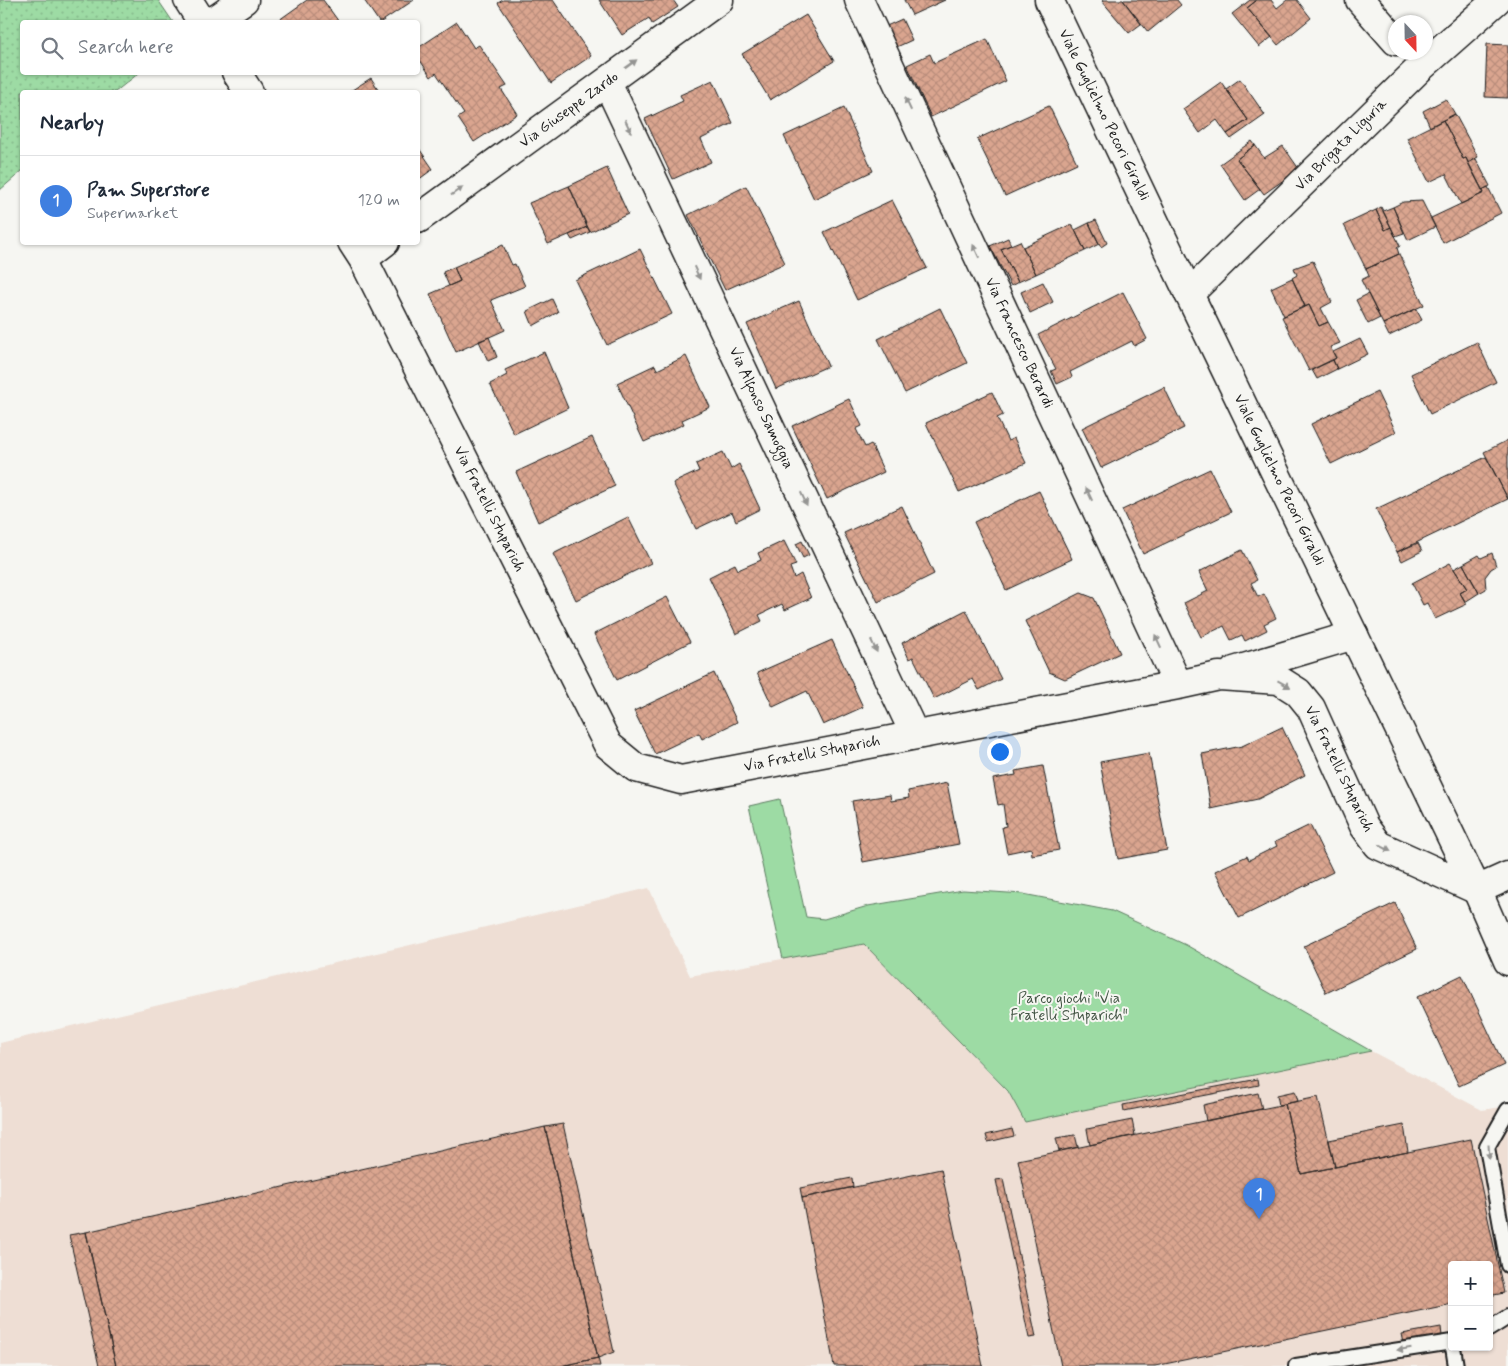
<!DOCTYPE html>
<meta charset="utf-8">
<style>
:root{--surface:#fff;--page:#f6f6f7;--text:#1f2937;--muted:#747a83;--line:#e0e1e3;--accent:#ea580c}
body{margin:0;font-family:Mynerve,sans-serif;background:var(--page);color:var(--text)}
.controls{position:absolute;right:15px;bottom:15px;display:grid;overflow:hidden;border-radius:5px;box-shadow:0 1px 4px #0004}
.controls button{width:45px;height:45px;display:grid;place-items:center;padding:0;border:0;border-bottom:1px solid var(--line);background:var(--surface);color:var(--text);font:25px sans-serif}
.compass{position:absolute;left:1388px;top:15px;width:45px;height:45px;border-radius:50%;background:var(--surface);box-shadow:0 1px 4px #0004;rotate:158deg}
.you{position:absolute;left:999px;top:751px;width:18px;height:18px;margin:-12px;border:4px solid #fff;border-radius:50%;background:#1a73e8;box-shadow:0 0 0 8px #1a73e833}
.badge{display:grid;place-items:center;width:32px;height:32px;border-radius:50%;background:var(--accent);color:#fff;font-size:16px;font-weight:700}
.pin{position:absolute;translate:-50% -41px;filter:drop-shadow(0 1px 2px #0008)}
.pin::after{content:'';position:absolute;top:26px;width:18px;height:15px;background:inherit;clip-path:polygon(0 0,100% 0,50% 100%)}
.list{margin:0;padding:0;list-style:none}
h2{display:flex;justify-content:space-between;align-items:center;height:65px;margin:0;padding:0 20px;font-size:21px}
h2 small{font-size:16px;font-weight:400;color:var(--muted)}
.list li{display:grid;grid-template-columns:32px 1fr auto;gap:15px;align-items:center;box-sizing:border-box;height:90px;padding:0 20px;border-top:1px solid var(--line)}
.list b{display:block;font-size:19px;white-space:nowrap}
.list p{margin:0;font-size:16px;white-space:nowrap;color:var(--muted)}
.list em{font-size:16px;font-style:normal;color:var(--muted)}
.icon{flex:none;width:28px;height:28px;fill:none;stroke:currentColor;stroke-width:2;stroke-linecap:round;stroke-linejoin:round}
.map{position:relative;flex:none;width:1508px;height:1366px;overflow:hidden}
.search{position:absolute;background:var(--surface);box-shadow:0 1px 4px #0004;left:20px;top:20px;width:400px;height:55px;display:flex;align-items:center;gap:12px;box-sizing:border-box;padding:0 18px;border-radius:5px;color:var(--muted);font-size:19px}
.panel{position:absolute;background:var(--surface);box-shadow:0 1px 4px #0004;left:20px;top:90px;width:400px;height:155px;border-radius:5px}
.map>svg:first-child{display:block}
.built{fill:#eeded4;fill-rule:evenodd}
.grass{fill:url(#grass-dots);stroke:#5c7c60}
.park{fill:#9ddba4;stroke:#5c7c60}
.building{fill:url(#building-cross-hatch);stroke:#1c1c1c}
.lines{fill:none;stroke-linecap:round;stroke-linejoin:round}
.service-casing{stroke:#1c1c1c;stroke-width:18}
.minor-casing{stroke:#1c1c1c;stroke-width:31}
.tertiary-casing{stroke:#1c1c1c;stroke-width:31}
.service{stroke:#f6f6f2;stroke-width:14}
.minor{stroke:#f6f6f2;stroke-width:28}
.tertiary{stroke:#f6f6f2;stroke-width:28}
.oneway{fill:#949492}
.labels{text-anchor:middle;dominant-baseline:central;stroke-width:4;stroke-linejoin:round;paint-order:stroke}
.street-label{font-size:15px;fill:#1c1c1c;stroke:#f6f6f2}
.park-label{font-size:15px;fill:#435545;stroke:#f6f6f2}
</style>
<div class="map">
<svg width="1508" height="1366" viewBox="0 0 1508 1366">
<defs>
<pattern id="grass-dots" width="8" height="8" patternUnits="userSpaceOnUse" patternTransform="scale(1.25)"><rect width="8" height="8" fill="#9ddba4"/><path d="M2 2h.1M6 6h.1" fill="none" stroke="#87bb8d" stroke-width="1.8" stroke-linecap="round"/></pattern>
<pattern id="building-cross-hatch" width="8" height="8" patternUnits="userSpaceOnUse" patternTransform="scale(1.25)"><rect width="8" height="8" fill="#daa58f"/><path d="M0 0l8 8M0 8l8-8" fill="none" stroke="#ba8d7b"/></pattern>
</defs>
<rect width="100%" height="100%" fill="#f6f6f2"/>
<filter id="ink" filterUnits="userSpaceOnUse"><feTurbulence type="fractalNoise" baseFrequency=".02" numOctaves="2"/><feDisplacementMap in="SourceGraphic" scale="10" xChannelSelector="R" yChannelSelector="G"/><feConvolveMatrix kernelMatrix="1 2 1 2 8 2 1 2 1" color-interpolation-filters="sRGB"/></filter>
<g filter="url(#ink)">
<path class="built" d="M649 888 690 976 864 944 1008 1092 1025 1122 1371 1051 1482 1110 1508 1106V1366H0V1043ZM1452 1265H1489V1347H1452Z"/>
<path class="grass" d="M0 0H158L173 22H22V72L139 73 115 92H22V171L0 190Z"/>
<path class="park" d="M780 799 806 917 824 919 868 906 963 890 1023 894 1112 911 1186 945 1371 1051 1025 1122 1008 1091 864 944 783 959 749 806Z"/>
<path class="building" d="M307 0H323L339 22H281L279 20Z
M364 0H414L381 22H379Z
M503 0H553L591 56 551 83 498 3Z
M599 0H673L678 7 652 24 649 18 622 35Z
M904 0H945L912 15Z
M1103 0H1123L1141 24 1129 33 1102 1Z
M1123 0H1177L1181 5 1148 32Z
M1250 0H1257L1247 8 1272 37 1259 47 1232 14Z
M1257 0H1271L1277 8 1287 0H1297L1311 18 1278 45 1247 8Z
M806 15 834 61 770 100 742 54Z
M902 19 912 40 890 50 880 29Z
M457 22 474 48 479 45 507 86 501 89 517 114 474 142 458 118 464 114 436 73 431 77 418 57V48Z
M987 39 1006 81 931 117 907 65 930 54 934 63Z
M1487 44 1508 45V98L1485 97Z
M371 78 380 92H349Z
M1240 79 1265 115 1231 139 1227 134 1248 120 1226 89Z
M713 80 733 123 701 139 711 162 673 179 645 119 683 101 680 95Z
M1221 82 1248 120 1227 134 1217 120 1200 133 1183 109Z
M1446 99 1455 114 1430 127 1423 111Z
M1049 106 1077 163 1005 196 977 139Z
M844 108 873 171 814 199 784 136Z
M1455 114 1478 157 1468 163 1466 158 1463 159 1443 120Z
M1443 120 1463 159 1466 158 1484 193 1461 204 1446 174 1429 182 1407 138Z
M1252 141 1255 145 1237 159 1260 189 1245 200 1220 164Z
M1255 145 1264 158 1283 146 1299 169 1264 194 1237 159Z
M418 147 433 169 418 180Z
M1476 159 1490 186 1482 190 1468 163Z
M607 168 628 214 590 232 569 186Z
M569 186 587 227 548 244 529 203Z
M746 186 785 263 725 290 688 215Z
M1488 187 1501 213 1443 243 1431 218 1484 193 1482 190Z
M892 200 927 268 857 300 824 232Z
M1422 201 1435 227 1408 240 1393 207 1403 202Z
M1381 207 1391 227 1385 230 1376 210Z
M1393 207 1404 233 1395 236 1383 211Z
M1376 210 1385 230 1391 227 1400 246 1397 248 1399 254 1366 269 1344 225Z
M1096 220 1107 243 1101 247 1089 223Z
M1089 223 1099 244 1085 251 1075 230Z
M1072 224 1085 251 1036 274 1023 247Z
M587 227 590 232 572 240 569 235Z
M1008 238 1011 245 1001 249 1018 282 1011 286 990 246Z
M1020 241 1036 274 1018 282 1001 249Z
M503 245 512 265 515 264 525 286 491 300 505 330 456 352 430 294 460 281 454 267Z
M640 249 672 314 607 345 575 280Z
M1399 254 1424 305 1383 324 1361 280 1369 276 1366 269Z
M1313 261 1332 302 1321 308 1328 322 1319 326 1309 305 1305 307 1292 278 1297 275 1294 268Z
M454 267 460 281 449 286 443 272Z
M1292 278 1305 306 1284 316 1271 288Z
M1043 282 1053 302 1030 313 1021 292Z
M1123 292 1147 339 1134 346 1132 341 1070 372 1072 377 1057 384 1051 371 1056 369 1038 335Z
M1368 294 1380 318 1368 324 1356 300Z
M552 299 558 312 533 326 527 311Z
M799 301 828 366 776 389 747 324Z
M1309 305 1319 326 1328 322 1340 343 1330 347 1336 358 1309 371 1282 317Z
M940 308 967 363 905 393 878 339Z
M1416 309 1422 320 1389 336 1383 324Z
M489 337 497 357 488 361 479 341Z
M1360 339 1368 354 1337 369 1333 360 1336 358 1333 352Z
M1477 342 1496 382 1430 414 1411 374Z
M544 352 568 408 514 434 490 384 507 375 505 370Z
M686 356 710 407 682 420 684 424 644 442 617 383 655 365 657 370Z
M1333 360 1337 369 1317 379 1312 370Z
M1164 387 1184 428 1101 468 1082 428Z
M992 392 1003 415 997 418 1008 441 1014 438 1026 463 959 492 926 423Z
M1377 392 1396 432 1331 464 1311 424Z
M849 399 862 426 856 429 865 447 871 444 884 472 827 499 792 426Z
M592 437 615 486 538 522 516 472Z
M1508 440V499L1484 452Z
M723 452 731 469 739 464 760 509 736 521 732 512 696 529 673 483 699 471 696 464Z
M1486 457 1508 499 1397 552 1376 509Z
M1210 469 1231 512 1143 554 1122 510Z
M1039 491 1072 559 1006 590 974 522Z
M902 506 934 574 878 602 844 533Z
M628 517 651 563 576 600 553 554Z
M784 541 796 565 790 567 794 578 801 574 811 598 785 610 782 604 759 615 762 621 736 634 709 577 735 564 738 570 761 560 758 553Z
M802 541 809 555 803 558 796 544Z
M1418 543 1422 551 1402 561 1397 552Z
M1242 550 1257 580 1251 583 1258 597 1264 594 1276 618 1264 624 1267 630 1245 641 1242 635 1231 640 1224 626 1201 637 1184 603 1208 591 1199 572Z
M1492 553 1496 566 1491 569 1485 577 1486 589 1479 593 1463 564 1479 555 1481 558Z
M1450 563 1467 589 1460 593 1467 604 1435 619 1427 603 1423 605 1412 583Z
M1463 564 1479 593 1465 602 1460 593 1467 589 1454 569Z
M1081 593 1094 598 1120 653 1065 679 1049 672 1025 621Z
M667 597 690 642 617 680 594 634Z
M966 610 1001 679 979 690 973 679 934 699 913 657 909 659 902 643Z
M832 640 863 707 823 725 807 691 773 707 757 673Z
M714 673 737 722 702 739 699 733 655 754 634 711Z
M1282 727 1305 775 1258 799 1211 809 1202 754 1242 746Z
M1149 753 1167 850 1118 859 1100 762Z
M1043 766 1059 850 1032 855 1031 848 1007 853 1002 827 1006 826 1003 804 998 805 993 779 1016 775 1015 771Z
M947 783 959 844 863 862 852 801 890 795 891 801 909 798 908 791Z
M1310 825 1333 872 1239 918 1215 871 1247 856 1249 860 1277 846 1275 842Z
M1395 903 1417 949 1326 993 1304 946Z
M1462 975 1504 1065 1459 1086 1417 997Z
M1258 1079 1259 1085 1124 1111 1123 1105Z
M1295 1091 1298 1101 1279 1105 1277 1095Z
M1258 1093 1262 1109 1206 1121 1203 1105Z
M1318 1097 1335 1167 1301 1174 1285 1104Z
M1285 1104 1301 1174 1471 1139 1504 1293 1489 1296V1265H1452V1304L1155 1366H1061L1018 1160Z
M1132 1120 1135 1135 1090 1145 1087 1129Z
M563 1124 614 1352 598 1358 545 1127Z
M1404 1125 1408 1152 1335 1167 1329 1140Z
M545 1127 598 1358 561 1366H116L86 1232Z
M1012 1129 1014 1136 988 1142 986 1135Z
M1075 1135 1078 1147 1059 1151 1056 1138Z
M941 1169 983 1366H834L802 1198Z
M852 1178 853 1187 802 1198 800 1188Z
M1003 1179 1036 1337 1029 1338 996 1180Z
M86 1232 116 1366H99L69 1235Z
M1441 1327 1442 1336 1404 1343 1402 1334Z
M598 1358 600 1366H561Z"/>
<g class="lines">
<g class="service-casing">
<path id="service" d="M1508 1110 1487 1147 1508 1265
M1489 1329 1508 1317
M1453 1347 1456 1366
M1296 1366 1452 1342"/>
</g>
<g class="minor-casing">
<path id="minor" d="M188 0 202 22
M859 0 1178 685
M1360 0 1396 41
M212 22 244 0
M236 72 249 92
M607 82 915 735
M418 219 719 0
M352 242 363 259 608 745 636 768 681 780 1178 685 1219 676 1279 680 1298 692 1311 708 1364 826 1378 845 1477 890 1508 876
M363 259 385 242
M1189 294 1419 69 1497 0
M1234 671 1354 635"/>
</g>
<g class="tertiary-casing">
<path id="tertiary" d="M1049 0 1189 294 1477 890 1508 961"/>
</g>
<use href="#service" class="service"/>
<use href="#minor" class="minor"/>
<use href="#tertiary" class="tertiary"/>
</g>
<defs><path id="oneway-solid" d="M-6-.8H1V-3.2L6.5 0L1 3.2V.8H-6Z" transform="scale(1.25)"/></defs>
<g class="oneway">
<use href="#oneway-solid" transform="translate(631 64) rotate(-36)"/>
<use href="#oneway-solid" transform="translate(908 104) rotate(-115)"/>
<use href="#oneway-solid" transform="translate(628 126) rotate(65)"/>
<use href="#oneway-solid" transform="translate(457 191) rotate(-36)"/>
<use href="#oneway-solid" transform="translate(976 251) rotate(-115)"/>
<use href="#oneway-solid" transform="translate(697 273) rotate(65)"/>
<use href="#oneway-solid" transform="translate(1089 494) rotate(-115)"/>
<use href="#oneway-solid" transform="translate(804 499) rotate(65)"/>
<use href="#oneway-solid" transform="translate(1158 641) rotate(-115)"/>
<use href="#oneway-solid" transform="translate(874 646) rotate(65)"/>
<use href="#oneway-solid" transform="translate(1284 684) rotate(29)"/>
<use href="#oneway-solid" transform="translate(1385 848) rotate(27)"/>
<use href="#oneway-solid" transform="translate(1489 1152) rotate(86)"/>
<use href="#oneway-solid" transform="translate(1404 1349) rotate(171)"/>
</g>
</g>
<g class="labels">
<g class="street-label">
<text transform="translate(569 110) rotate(-36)">Via Giuseppe Zardo</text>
<text transform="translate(1104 115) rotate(64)">Viale Guglielmo Pecori Giraldi</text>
<text transform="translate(1341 145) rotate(-45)">Via Brigata Liguria</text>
<text transform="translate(1019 343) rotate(65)">Via Francesco Berardi</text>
<text transform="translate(761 408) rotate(65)">Via Alfonso Samoggia</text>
<text transform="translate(1279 480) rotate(64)">Viale Guglielmo Pecori Giraldi</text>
<text transform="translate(489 509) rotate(63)">Via Fratelli Stuparich</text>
<text transform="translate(812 754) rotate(-11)">Via Fratelli Stuparich</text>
<text transform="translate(1339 769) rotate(64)">Via Fratelli Stuparich</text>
</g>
<g class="park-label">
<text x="1069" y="999">Parco giochi "Via<tspan x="1069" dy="17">Fratelli Stuparich"</tspan></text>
</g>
</g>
</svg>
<div class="controls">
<button>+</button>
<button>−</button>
</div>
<svg class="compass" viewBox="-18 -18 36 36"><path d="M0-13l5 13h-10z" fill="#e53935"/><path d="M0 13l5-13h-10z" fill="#747a83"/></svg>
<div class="you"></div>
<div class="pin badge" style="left:1259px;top:1219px;background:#3f7fe0">1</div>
<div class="search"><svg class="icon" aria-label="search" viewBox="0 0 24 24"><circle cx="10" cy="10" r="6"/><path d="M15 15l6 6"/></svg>Search here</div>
<section class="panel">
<h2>Nearby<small></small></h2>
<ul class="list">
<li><span class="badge" style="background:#3f7fe0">1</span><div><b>Pam Superstore</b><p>Supermarket</p></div><em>120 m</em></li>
</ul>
</section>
</div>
